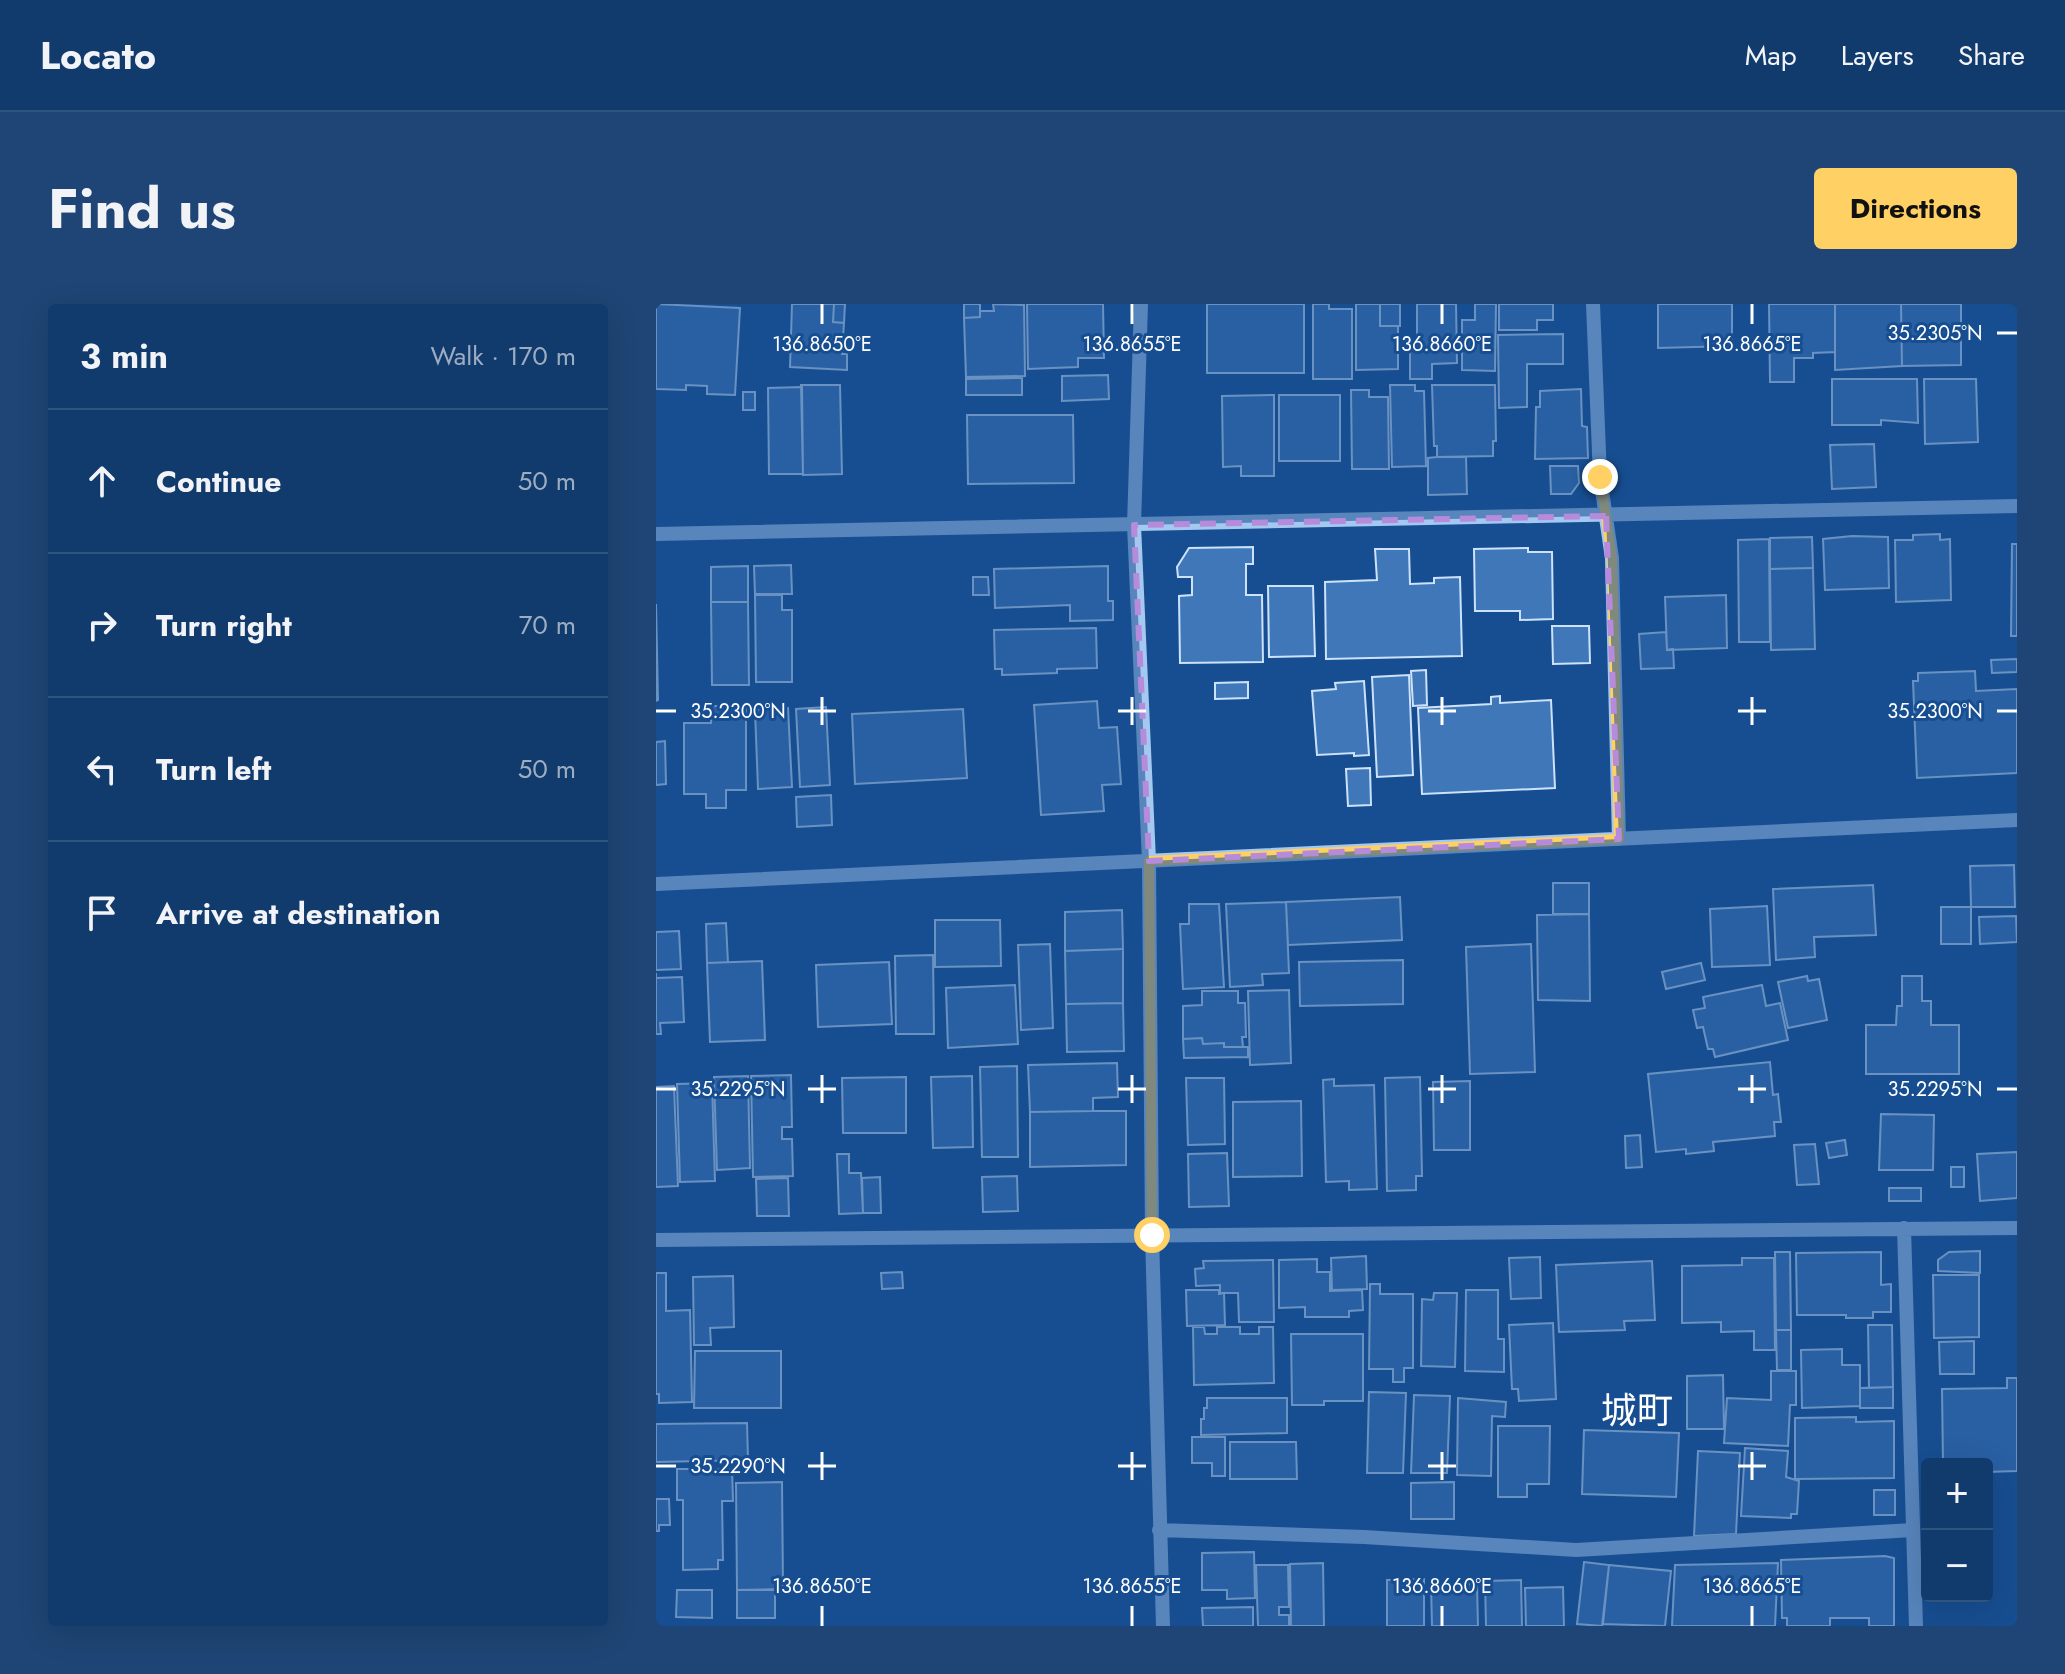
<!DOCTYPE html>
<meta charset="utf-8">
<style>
:root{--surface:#113a6d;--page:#1e4575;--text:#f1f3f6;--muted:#9cadc2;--line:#305480;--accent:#ffd064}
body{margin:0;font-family:Jost,"Noto Sans JP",sans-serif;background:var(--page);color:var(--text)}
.controls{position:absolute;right:24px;bottom:24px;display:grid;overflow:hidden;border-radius:8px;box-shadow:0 8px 32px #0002}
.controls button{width:72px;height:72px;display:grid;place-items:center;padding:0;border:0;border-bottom:2px solid var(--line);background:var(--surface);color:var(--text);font:40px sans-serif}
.stop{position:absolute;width:24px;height:24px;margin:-18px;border:6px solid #ffd064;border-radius:50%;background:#fff}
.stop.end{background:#ffd064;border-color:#fff;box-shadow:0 2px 8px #0008}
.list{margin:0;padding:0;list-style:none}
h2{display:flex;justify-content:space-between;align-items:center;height:104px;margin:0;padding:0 32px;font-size:34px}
h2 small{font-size:26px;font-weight:400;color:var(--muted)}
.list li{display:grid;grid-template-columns:52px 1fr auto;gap:24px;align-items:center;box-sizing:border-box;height:144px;padding:0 32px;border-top:2px solid var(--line)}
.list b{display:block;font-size:30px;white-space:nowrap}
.list em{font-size:26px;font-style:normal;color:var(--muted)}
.icon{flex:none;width:44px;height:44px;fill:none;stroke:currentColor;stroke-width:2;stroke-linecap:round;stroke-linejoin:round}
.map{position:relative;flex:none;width:1361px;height:1322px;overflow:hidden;border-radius:8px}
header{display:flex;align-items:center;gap:48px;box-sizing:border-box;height:112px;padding:0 40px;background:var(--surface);border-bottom:2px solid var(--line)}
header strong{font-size:38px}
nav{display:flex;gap:44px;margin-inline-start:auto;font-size:28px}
.intro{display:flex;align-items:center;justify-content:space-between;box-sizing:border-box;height:192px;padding:0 48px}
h1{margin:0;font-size:56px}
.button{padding:20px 36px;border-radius:8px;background:var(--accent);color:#111;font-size:28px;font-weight:700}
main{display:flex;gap:48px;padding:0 48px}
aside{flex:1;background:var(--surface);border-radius:8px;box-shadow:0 8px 32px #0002}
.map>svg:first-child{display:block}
.building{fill:#3f77b9;stroke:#cce2fb;stroke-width:2}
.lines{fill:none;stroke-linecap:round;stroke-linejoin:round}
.minor{stroke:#a5c8f0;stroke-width:14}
.route{stroke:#ffd064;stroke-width:10}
.marked{fill:none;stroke:#b68bdc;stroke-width:6;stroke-dasharray:16 10;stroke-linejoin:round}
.ticks{fill:none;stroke:#fff;stroke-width:3}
.labels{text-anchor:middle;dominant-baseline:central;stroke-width:6;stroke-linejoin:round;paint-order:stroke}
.quarter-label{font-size:36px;fill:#fff;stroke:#174e91}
.ticks-label{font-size:20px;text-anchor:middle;fill:#fff;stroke:#174e91;stroke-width:6;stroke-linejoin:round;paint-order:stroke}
</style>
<header>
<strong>Locato</strong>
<nav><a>Map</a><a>Layers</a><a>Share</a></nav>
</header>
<div class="intro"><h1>Find us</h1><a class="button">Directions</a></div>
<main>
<aside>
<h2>3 min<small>Walk · 170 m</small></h2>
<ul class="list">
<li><svg class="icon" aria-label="ahead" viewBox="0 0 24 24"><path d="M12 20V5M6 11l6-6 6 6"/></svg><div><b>Continue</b></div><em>50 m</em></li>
<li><svg class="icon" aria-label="right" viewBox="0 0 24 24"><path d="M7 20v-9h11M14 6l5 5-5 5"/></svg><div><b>Turn right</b></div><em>70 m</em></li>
<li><svg class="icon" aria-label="left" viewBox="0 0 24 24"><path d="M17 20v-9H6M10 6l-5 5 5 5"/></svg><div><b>Turn left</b></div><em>50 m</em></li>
<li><svg class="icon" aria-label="arrive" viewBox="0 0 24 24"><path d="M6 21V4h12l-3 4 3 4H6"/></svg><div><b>Arrive at destination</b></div></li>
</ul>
</aside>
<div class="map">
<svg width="1361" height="1322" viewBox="0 0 1361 1322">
<rect width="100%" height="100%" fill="#174e91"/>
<path class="building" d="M0 0 84 4 79 91 51 90V82L30 81V86L0 85Z
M136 0H178L177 18 188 19 186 50H191V66L134 63Z
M178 0H189L188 19 177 18Z
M308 0H324V13L308 14Z
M337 0 368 1 369 72 310 73 308 14 324 13V7H338Z
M371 0H447L448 54H422V63L372 65Z
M551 0H648V69H551Z
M657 0H673V5H696V75H657Z
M700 0H724V22H742V65L700 66Z
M724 0H744V22H724Z
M761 0H800L801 59 776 60V75H754V35H761Z
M819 0H840L839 67 806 66V16H819Z
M843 0H897V16H881V26H843Z
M1002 0H1076V42L1002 44Z
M1113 0H1179V48L1157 49V54H1138V78H1114Z
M1179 0H1245L1246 62 1179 66Z
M1245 0H1305V61L1246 62Z
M907 30V60H871V103L843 104 842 31Z
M452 71 453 95 406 97V72Z
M366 74V91H310V75Z
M1176 75H1261L1262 119 1225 116V121H1176Z
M1268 75H1320L1322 138 1269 140Z
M145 81H184L186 170 147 171Z
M734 81H759V87H768L770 162 736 163Z
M776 81H839L840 137H837V152L781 153V142H778Z
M146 83 147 170H113L112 84Z
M925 85 926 122 931 123 932 154 879 155 880 103H884V87Z
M695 86H713V93H732L733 165H696Z
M87 88H99V106H87Z
M618 91V172H585V162L567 163 566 92Z
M623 91H684V157H623Z
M311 111H417L418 179 312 180Z
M1218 140 1220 183 1176 185 1174 141Z
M781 153H810L811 190 772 191V154Z
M894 162H922L923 179 915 190H895Z
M1284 230V236L1294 235 1295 296 1240 298 1239 236H1257V231Z
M1196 232 1232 233 1233 284 1169 286 1167 235Z
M1156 233 1157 264 1114 265V234Z
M1113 235 1114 338H1083L1082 236Z
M1356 240H1361V332H1355Z
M597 243V260H590V291H606L607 358 524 359 523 292 536 291V273H522L521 263 533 244Z
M872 244V248H896L897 315 864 316V307H819L818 245Z
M719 245H753L754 280 778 279V274L804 273 806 352 670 355 669 278 721 276Z
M135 261 136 290H99L98 262Z
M92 262V298H55V263Z
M452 262V297H457V316L414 317V301L339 304 338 265Z
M1157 264 1159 345 1115 346 1114 265Z
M317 273H332L333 291H317Z
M612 282H657L659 352 613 353Z
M99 291H126V306H136V378H100Z
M1070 291 1071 344 1011 346 1009 293Z
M55 298H92L93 381H56Z
M0 300 2 396 0 397Z
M896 322H933L934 359 897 360Z
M440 324 441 364 401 365V369L346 371V365H339L338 326Z
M1010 328 1011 346 1017 345 1018 364 985 365 983 330Z
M1361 355V368L1336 369 1335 356Z
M770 366 771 401 757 402 755 367Z
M1319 367 1320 387 1361 385V469L1261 474 1257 377H1262V369Z
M753 371 757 471 721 473 716 373Z
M708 377 713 451 698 452V449L661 451 656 387 680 385 679 379Z
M592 378V394L559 395V379Z
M844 392V399L895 396 899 484 766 490 762 404 835 400V393Z
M441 397 443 424 461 423 465 480 446 481 448 507 385 511 378 401Z
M55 402H90V486H70V504H50V490H28V419H55Z
M170 403 174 481 144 483 140 405Z
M132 404 136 483 102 485 99 406Z
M307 405 311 474 199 480 196 410Z
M9 437 10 480 0 481V438Z
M714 464 715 501 692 502 690 465Z
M175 491 176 521 141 523 140 493Z
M1358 561 1359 603H1315L1314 562Z
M897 579H933V610H897Z
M1217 581 1220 631 1158 633 1159 653 1120 656 1117 585Z
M744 593 746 636 632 641 630 598Z
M630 598 633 669 606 670 607 681 574 683 570 600Z
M533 600H563L568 683 527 685 524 620H533Z
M1111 602 1114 661 1056 663 1054 605Z
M1285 603H1315V640H1285Z
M466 606 467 645 409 647V608Z
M933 610 934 697 882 696 881 611Z
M1360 612 1361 638 1324 640 1323 613Z
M279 616H344L345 662 279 663Z
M70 619 72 659H51L50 620Z
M23 627 25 665 0 666V628Z
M394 640 397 724 365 726 362 641Z
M875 640 879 768 814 770 810 643Z
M467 645V699L410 700 409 647Z
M277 651 278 730H240L239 652Z
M747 656V700L644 702 643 658Z
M106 657 109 736 54 738 51 659Z
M233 658 236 720 162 723 160 661Z
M1045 659 1049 676 1010 685 1006 668Z
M0 669V674L26 673 28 718 4 719 5 730H0Z
M1151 672 1152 677 1163 675 1171 716 1132 724 1122 678Z
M1246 672H1266V697H1275V721H1303V770H1210V721H1240L1241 702H1246Z
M359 681 362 740 292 744 290 684Z
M1106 681 1110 702 1124 699 1132 736 1059 753 1057 745H1052L1047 723 1041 724 1037 706 1049 704 1047 693Z
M633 686 635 759 594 761 592 687Z
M546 687H582V699H589L590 733H586L587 743H568V739L547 740 546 734 527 735V702L546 701Z
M467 699 468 747 411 748 410 700Z
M546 734 547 740 568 739V743H592V753L528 754 527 735Z
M1114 758 1117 791 1122 790 1125 818H1118L1119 832 1057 838 1058 847 1030 850V845L1000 848 992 770Z
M461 759 462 793 437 794V807L374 808 372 761Z
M361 762 362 853H326L324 763Z
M135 771 136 823H126V835H136L137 872 97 873 95 772Z
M92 772 94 864 61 866 58 773Z
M316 772 317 843 277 844 275 773Z
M250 773V829H187L186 774Z
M764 773 766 872H760V886L731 887 729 774Z
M530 774H568L569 840 532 841Z
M678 775V782L718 781 721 885 693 886V877L670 878 667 776Z
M814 777V846H778L777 778Z
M56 779 59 877 24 878 21 780Z
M18 782 22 882 0 883V783Z
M645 797 646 872 577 873V798Z
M437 807H470V861L374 863V808Z
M1225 810 1278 811 1277 866H1223Z
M984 831 986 863 970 864 969 832Z
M1189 836 1191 851 1173 854 1170 839Z
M1159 840 1163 880 1141 881 1138 841Z
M1361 848V894L1324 897 1321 850Z
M571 849 573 902 533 903 532 850Z
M181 850H193V869H205L207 909 183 910Z
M1295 863H1308V883H1295Z
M361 872 362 907 327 908 326 873Z
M224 873 225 909H207L206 874Z
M132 874 133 912H101L100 875Z
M1233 884H1265V897H1233Z
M1324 947V969L1282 967V956L1293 948Z
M1119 948H1134L1135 1026H1120Z
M1225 948V981L1235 980V1008H1217V1014H1190V1011H1141L1140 949Z
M710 952 711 985 676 986 675 954Z
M884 953 885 994 855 995 853 954Z
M1086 954H1118L1119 1046H1098V1027L1065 1028V1018L1026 1019V962L1086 961Z
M661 955V968H674V987L706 986 707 1006 693 1007V1013H649V1003L623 1004V956Z
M617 956 618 1018H583L582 989H564V981L540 982 539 965 548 964 547 957Z
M996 957 999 1016 968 1017 969 1026 903 1028 900 961Z
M246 968 247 984 226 985 225 969Z
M0 969H10V1007L34 1006 36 1098 3 1099V1090H0Z
M1277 971H1323V1033L1278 1034Z
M77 972 78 1023 54 1024 55 1041H38L37 973Z
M714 980H724V990H757V1064H748V1078H737V1065H713Z
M530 986H563V990L568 989 569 1021 531 1022Z
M810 986H842V1035H848V1068L809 1067Z
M778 989H801L799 1063 765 1062 766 995 777 996Z
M897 1019 900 1095 863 1097 862 1085H856L853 1021Z
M1212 1021H1236L1237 1083 1213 1084Z
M537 1023H548L549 1030H561V1023H584V1030H603V1023H617L618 1079 538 1081Z
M1120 1026H1135V1066H1121Z
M635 1030H707V1097H668V1101H636Z
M1318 1037V1070H1284L1283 1038Z
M1186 1045V1061H1204V1102L1146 1104 1145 1046Z
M39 1047H125V1104H38Z
M1115 1067H1140V1101H1134L1132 1142 1068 1139 1071 1094 1115 1096Z
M1067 1071 1068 1125H1031V1072Z
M1351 1074H1361V1167L1331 1168V1160H1287L1286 1085 1351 1084Z
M1237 1083V1104H1204V1084Z
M713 1088 750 1089 747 1169H711Z
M758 1091 794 1092 791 1169H755Z
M551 1094H631V1129L545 1131V1115H548V1104H551Z
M802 1094 850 1098 849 1113 836 1112 835 1172 801 1171Z
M1200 1113V1118L1238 1117V1174L1139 1175V1114Z
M91 1119 92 1156 0 1158V1120Z
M842 1122H894L893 1180H871V1193H842Z
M928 1126 1023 1129 1020 1193 926 1190Z
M536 1133H569V1172H556V1159H536Z
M574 1138H640L641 1175H574Z
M1089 1144 1132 1147 1130 1173 1143 1177 1141 1210H1135V1214L1085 1212Z
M1042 1147 1084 1149 1080 1230 1038 1232Z
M21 1165H76L77 1197H66L67 1256H62V1265L27 1266V1196H21Z
M126 1178 127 1285 81 1286 80 1179Z
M798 1178V1215H755V1179Z
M1218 1186H1239V1211H1218Z
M0 1195H13L14 1221H3V1227H0Z
M598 1248 599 1294 571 1295V1286H546V1249Z
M1229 1252 1238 1254V1322H1213V1314H1174V1322H1131V1314H1126L1125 1256Z
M928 1258 953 1261 946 1322 921 1320Z
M667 1259 668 1322H635L634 1260Z
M1122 1259 1119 1322H1016L1019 1261Z
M600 1261H632L633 1303H623V1311H633V1322H602Z
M953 1261 1015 1267 1009 1322 947 1320Z
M768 1275V1322H731V1276Z
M865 1276 866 1322H830L829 1277Z
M775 1280H821L822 1322H776Z
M907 1283 908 1322H870L869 1284Z
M21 1286H56V1314L20 1313Z
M81 1286H119V1314H81Z
M597 1303V1322H547L546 1304Z"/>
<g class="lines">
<path class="minor" d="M485 0 478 221 493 557 496 931 507 1322
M937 0 944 173 956 254 963 535
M0 230 1361 202
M0 580 1361 516
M1248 924 1260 1322
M0 936 1361 924
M503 1226 708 1233 920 1246 1257 1226"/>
</g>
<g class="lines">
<path class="route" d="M496 931 493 557 963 535 956 254 944 173"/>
</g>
<path d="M0 0H1361V1322H0ZM950 212 963 535 493 557 478 221Z" fill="#174e91" fill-opacity=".55" fill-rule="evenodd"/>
<path class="marked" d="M950 212 963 535 493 557 478 221Z"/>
<path class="ticks" d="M166 0V20M476 0V20M786 0V20M1096 0V20M1341 29H1361M166 393V421M476 393V421M786 393V421M1096 393V421M0 407H20M152 407H180M462 407H490M772 407H800M1082 407H1110M1341 407H1361M166 771V799M476 771V799M786 771V799M1096 771V799M0 785H20M152 785H180M462 785H490M772 785H800M1082 785H1110M1341 785H1361M166 1148V1176M476 1148V1176M786 1148V1176M1096 1148V1176M0 1162H20M152 1162H180M462 1162H490M772 1162H800M1082 1162H1110M166 1302V1322M476 1302V1322M786 1302V1322M1096 1302V1322"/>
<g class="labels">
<g class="quarter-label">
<text x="981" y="1106">城町</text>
</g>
</g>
<g class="ticks-label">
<text x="1279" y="36">35.2305°N</text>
<text x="166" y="47">136.8650°E</text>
<text x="476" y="47">136.8655°E</text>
<text x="786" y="47">136.8660°E</text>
<text x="1096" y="47">136.8665°E</text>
<text x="82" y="414">35.2300°N</text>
<text x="1279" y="414">35.2300°N</text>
<text x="82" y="792">35.2295°N</text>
<text x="1279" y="792">35.2295°N</text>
<text x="82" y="1169">35.2290°N</text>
<text x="166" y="1289">136.8650°E</text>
<text x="476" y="1289">136.8655°E</text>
<text x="786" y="1289">136.8660°E</text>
<text x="1096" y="1289">136.8665°E</text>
</g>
</svg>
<div class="controls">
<button>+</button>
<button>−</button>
</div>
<div class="stop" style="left:496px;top:931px"></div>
<div class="stop end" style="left:944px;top:173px"></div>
</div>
</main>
